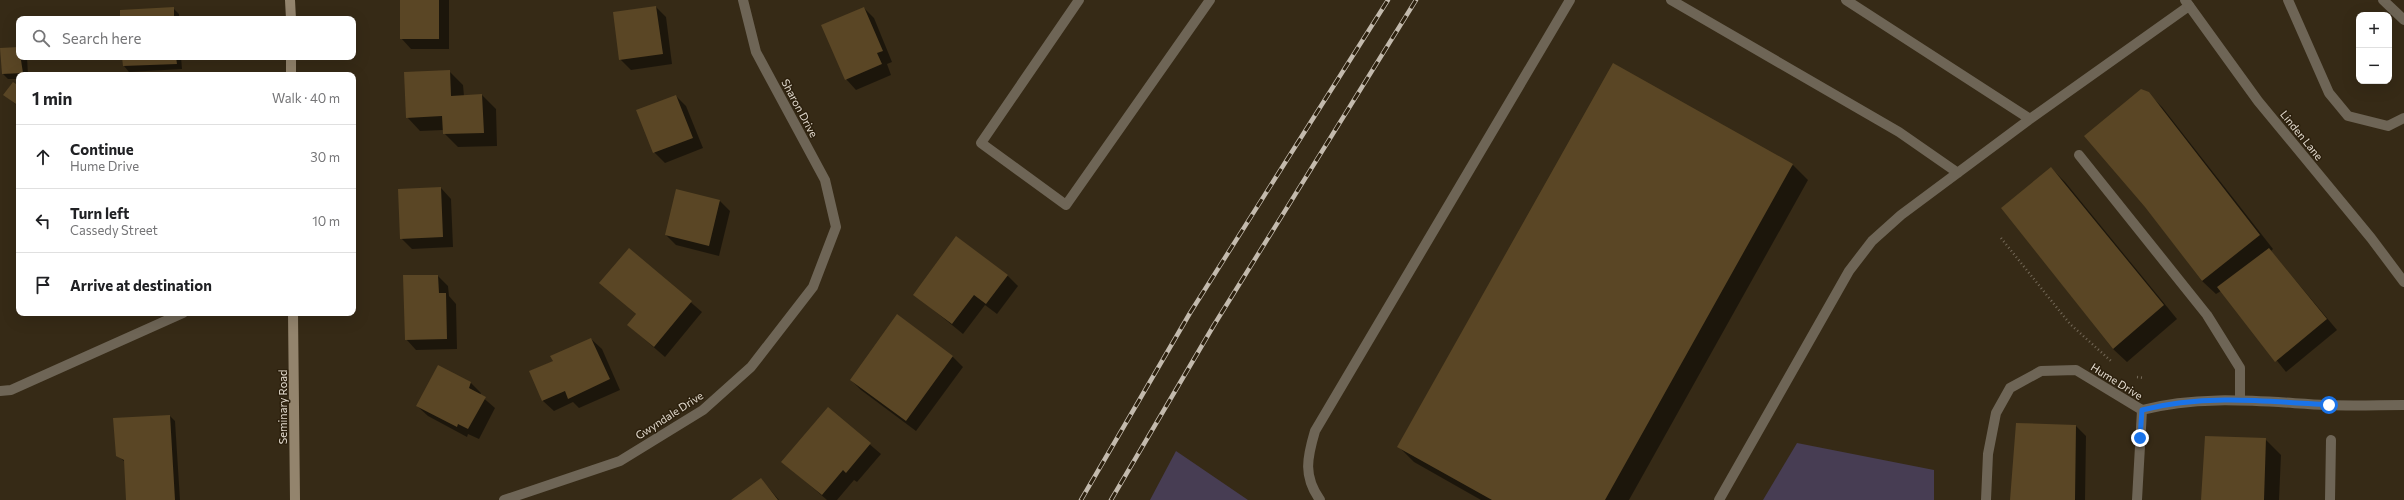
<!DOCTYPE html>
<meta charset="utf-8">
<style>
:root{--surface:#fff;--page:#f2f2f2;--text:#202124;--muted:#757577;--line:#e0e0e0}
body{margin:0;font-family:Commissioner,sans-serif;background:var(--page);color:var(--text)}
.controls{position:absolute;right:12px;top:12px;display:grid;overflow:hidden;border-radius:8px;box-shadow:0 4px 16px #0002}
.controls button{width:36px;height:36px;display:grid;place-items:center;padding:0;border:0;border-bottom:1px solid var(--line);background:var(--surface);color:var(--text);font:20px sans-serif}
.stop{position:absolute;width:12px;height:12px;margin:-9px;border:3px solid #1a73e8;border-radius:50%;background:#fff}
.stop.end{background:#1a73e8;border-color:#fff;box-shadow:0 1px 4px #0008}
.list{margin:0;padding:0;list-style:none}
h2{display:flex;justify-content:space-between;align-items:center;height:52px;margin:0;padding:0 16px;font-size:17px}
h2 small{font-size:13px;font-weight:400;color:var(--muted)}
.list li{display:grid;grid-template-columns:26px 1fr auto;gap:12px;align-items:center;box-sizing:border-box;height:64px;padding:0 16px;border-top:1px solid var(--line)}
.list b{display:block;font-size:15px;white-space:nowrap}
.list p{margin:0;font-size:13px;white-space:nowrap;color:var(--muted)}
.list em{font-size:13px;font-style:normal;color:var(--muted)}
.icon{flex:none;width:22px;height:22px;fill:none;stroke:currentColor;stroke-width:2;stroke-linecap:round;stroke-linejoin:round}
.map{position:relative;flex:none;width:2404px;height:500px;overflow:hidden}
.search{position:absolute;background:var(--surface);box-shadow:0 4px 16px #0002;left:16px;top:16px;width:340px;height:44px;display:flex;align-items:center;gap:10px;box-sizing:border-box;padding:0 14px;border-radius:8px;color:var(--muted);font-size:15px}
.panel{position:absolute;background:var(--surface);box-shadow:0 4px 16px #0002;left:16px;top:72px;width:340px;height:244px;border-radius:8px}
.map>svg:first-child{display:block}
.green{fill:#473d53}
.shadow{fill:#0007}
.building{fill:#5a4625}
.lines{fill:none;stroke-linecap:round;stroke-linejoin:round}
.path{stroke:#756a59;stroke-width:2.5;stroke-dasharray:1 3;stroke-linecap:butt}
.service{stroke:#6e6556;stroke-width:10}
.minor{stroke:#6e6556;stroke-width:10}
.tertiary{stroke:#6e6556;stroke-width:10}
.secondary{stroke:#93846d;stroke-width:10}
.rail-casing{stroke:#c3baad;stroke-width:4.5}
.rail{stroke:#2c200d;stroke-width:3;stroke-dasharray:9;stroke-linecap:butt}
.route{stroke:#1a73e8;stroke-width:5}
.labels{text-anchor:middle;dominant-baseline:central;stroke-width:3;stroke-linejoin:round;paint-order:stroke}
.street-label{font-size:11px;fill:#e2dace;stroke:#2c200d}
</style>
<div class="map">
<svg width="2404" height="500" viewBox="0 0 2404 500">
<rect width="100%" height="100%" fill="#362a16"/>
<path class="green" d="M1797 443 1934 470V500H1763Z
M1176 451 1248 500H1150Z"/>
<path class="shadow" d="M401 0H449V49H411L401 38Z
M656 7 666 17 672 64 631 70 620 59Z
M173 8 179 14V19H121Z
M864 8 874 18 892 62 887 64 891 75 856 90 846 79Z
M19 57H27L28 75H19V79H8L3 74Z
M123 57H181L182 69 129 72 124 66Z
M449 71 463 85 464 96 482 95 496 109 497 146 458 147 444 133V130L420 131 407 117Z
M19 88V107L5 95Z
M2148 93 2162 107 2273 249 2271 251 2337 330 2286 372 2221 291 2216 294 2202 281 2146 207Z
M676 96 686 106 703 148 665 163 654 152Z
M1793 165 1808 180 1629 500H1481L1414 462 1399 447Z
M2051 168 2065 182 2177 319 2127 362 2113 349 2002 208Z
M441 188 451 199 453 247 412 249 401 238Z
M720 201 730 211 719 256 676 245 666 235Z
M629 249 702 312 665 357 628 325 637 315 601 283Z
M1007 275 1018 286 997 314 985 305 963 334 914 294Z
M438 276 448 286 449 296 456 304 457 349 416 350 406 339Z
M591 339 602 349 620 390 579 408 573 402 554 411 543 401 530 371 554 361Z
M952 356 963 367 916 431 861 390 851 380Z
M438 366 471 383 481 393 480 395 495 408 479 439 468 434 467 437 428 416 417 406Z
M828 409 881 454 857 482 854 480 837 500H827L783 462Z
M170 416 175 421 180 500H127L125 462 117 455Z
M2017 424 2076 426 2086 436 2085 500H2011Z
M2265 439 2281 455 2279 500H2202Z
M761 479 779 500H733Z"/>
<path class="building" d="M400 0H439V39H400Z
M656 6 663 54 619 60 613 12Z
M174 7V19H120V10Z
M864 7 883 51 877 53 882 64 845 80 821 25Z
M19 47 23 73 2 74 0 48Z
M122 57H176L177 64 123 66Z
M1613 63 1793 164 1605 500H1492L1397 447Z
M450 70 451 96 482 94 484 133 443 134 442 116 406 118 404 72Z
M13 82 19 86V101L16 104 3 95Z
M2141 89 2149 92 2260 235 2202 281 2145 207 2084 136Z
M676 95 693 138 653 153 636 110Z
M2051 167 2164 305 2113 349 2001 208Z
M441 187 443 237 400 239 398 189Z
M676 189 720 200 709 246 665 235Z
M956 236 1008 275 986 304 974 295 952 324 913 295Z
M629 248 692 301 654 347 627 325 636 314 599 283Z
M2269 248 2327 319 2275 362 2217 287Z
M403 275H438L439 293H446L447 339 405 340Z
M897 314 953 356 906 421 850 380Z
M591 338 610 379 568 399 565 391 542 401 529 371 553 361 550 356Z
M438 365 471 382 469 388 486 397 468 429 458 424 457 427 416 406Z
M828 407 871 443 846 473 843 470 822 495 781 462Z
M170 415 175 500H126L124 460 116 456 113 418Z
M2016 423 2076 425 2075 500H2010Z
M2205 436 2266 438 2264 500H2201Z
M761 478 778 500H731Z"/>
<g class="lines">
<path class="path" d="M2001 238 2070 324 2111 361
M2137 377 2144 378"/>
<path class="service" d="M1079 0 981 143 1066 205 1210 0
M1671 0 1899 132 1958 173
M1846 0 2030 119
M2288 0 2329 93 2348 116 2388 126 2404 118
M2383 0 2404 20
M2079 155 2207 315 2240 368V399
M0 391 11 390 183 313
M1320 500C1303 476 1307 458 1315 431L1570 0
M1719 500 1849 271 1872 241 1901 215 2030 119 2189 6
M2330 500 2331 440"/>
<path class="minor" d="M504 500 620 461 703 410 751 367 813 287 836 227 825 180 756 52 743 0
M1986 500 1988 454 1996 413 2010 388 2041 371 2076 370 2142 410C2203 394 2265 402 2327 405 2353 406 2379 405 2404 405
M2137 500 2142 410"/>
<path class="tertiary" d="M2185 0 2258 101 2371 238 2404 282"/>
<path class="secondary" d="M290 0 291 19
M291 57V75
M293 313 295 500"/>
<g class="rail-casing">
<path id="rail" d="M1081 500 1190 313 1388 0
M1111 500 1214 325 1416 0"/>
</g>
<use href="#rail" class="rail"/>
</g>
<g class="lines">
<path class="route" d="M2140 438 2142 410C2203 394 2267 401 2329 405"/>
</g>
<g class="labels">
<g class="street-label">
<text transform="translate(800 108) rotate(62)">Sharon Drive</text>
<text transform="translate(2302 135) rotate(51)">Linden Lane</text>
<text transform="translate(2117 381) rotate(32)">Hume Drive</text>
<text transform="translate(282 407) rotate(-90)">Seminary Road</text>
<text transform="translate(669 415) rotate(-33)">Gwyndale Drive</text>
</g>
</g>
</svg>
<div class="controls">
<button>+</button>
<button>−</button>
</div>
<div class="stop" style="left:2329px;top:405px"></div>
<div class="stop end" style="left:2140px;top:438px"></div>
<div class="search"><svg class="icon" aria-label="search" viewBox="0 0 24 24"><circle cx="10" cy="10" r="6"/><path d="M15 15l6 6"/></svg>Search here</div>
<section class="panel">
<h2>1 min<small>Walk · 40 m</small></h2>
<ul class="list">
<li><svg class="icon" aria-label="ahead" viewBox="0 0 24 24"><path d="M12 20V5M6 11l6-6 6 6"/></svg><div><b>Continue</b><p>Hume Drive</p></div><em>30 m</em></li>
<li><svg class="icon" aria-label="left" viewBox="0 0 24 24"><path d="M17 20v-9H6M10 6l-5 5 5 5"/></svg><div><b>Turn left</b><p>Cassedy Street</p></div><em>10 m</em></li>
<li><svg class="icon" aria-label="arrive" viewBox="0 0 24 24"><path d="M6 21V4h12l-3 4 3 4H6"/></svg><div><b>Arrive at destination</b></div></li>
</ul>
</section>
</div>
